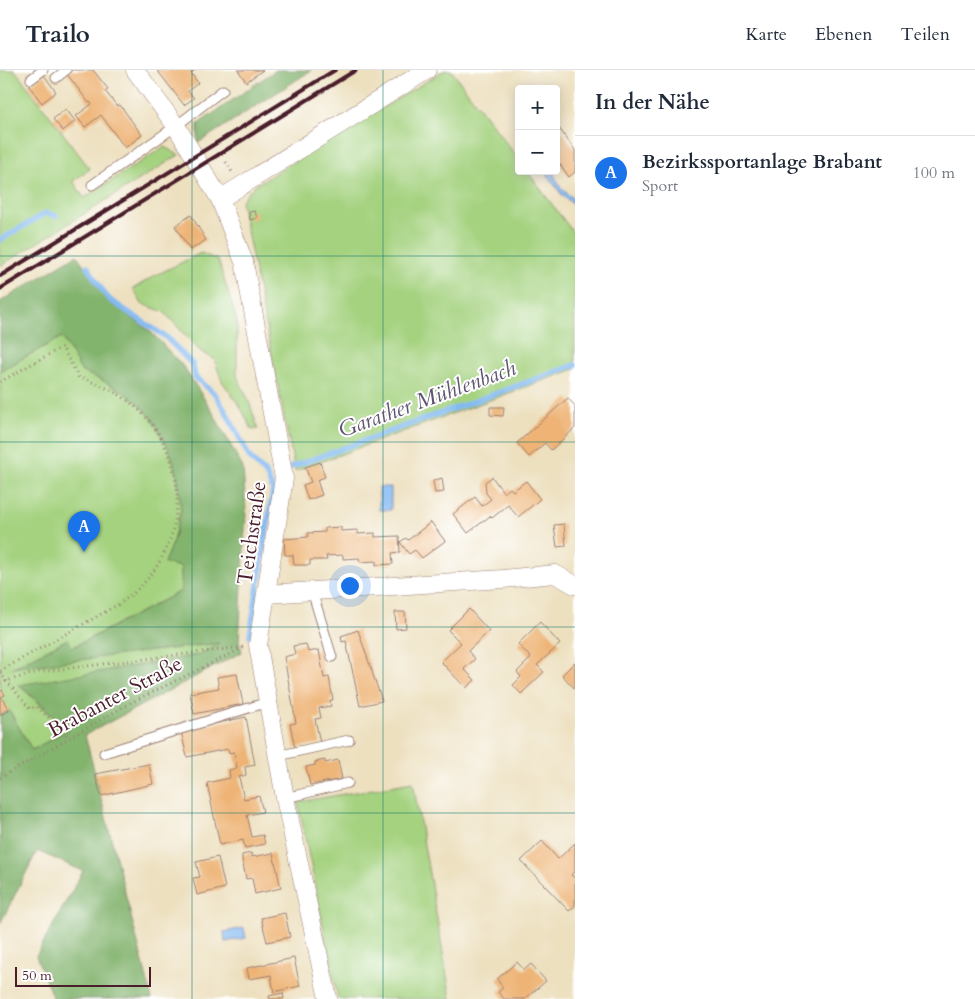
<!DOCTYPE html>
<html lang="de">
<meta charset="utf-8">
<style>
:root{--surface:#fff;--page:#f2f2f3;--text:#1f2937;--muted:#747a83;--line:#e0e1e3;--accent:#1a73e8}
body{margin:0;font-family:Cardo,serif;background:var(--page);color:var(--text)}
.controls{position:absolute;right:15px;top:15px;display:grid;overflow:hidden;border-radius:5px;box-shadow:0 2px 12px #0003}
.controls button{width:45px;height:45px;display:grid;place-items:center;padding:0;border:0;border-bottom:1px solid var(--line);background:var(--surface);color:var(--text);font:25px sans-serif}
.scale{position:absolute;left:15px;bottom:12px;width:136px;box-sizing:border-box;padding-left:5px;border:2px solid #4a1f2b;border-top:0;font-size:14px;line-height:18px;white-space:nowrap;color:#4a1f2b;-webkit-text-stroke:4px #fff;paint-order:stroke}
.you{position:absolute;left:349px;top:515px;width:18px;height:18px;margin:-12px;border:4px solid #fff;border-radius:50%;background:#1a73e8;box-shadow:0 0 0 8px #1a73e833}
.badge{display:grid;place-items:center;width:32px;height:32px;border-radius:50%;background:var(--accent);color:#fff;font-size:16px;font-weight:700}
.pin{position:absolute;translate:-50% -41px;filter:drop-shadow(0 1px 2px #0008)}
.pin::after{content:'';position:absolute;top:26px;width:18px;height:15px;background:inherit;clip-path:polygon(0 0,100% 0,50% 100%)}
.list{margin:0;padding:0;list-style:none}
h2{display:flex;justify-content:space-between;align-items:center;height:65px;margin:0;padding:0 20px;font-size:21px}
h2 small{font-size:16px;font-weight:400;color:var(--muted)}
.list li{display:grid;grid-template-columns:32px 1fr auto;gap:15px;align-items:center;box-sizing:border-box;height:75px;padding:0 20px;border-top:1px solid var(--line)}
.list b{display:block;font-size:19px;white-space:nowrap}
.list p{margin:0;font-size:16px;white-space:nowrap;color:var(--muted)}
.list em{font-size:16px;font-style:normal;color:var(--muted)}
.map{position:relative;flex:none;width:575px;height:929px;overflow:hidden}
header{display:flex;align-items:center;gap:30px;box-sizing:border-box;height:70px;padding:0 25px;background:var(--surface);border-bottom:1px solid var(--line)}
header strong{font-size:24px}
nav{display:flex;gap:28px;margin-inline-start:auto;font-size:18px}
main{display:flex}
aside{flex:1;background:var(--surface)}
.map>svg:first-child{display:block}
.green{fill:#a4d27f;stroke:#777855}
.forest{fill:#83b46e;stroke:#666a4c}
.water{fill:#83b9f2;stroke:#666c8e}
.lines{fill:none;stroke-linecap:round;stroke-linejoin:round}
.stream{stroke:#83b9f2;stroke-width:5.5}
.building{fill:#eeb374}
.service-casing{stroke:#9c8075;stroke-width:11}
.minor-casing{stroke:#9c8075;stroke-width:19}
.path{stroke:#9c8075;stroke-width:3;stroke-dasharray:1 4;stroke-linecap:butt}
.service{stroke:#fff;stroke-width:9}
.minor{stroke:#fff;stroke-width:18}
.rail{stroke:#4a1f2b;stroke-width:4}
.grid{fill:none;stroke:#0f766e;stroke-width:1;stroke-opacity:0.55}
.labels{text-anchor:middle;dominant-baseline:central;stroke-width:4;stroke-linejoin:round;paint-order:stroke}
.street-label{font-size:21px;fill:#4a1f2b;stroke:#fff}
.water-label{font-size:22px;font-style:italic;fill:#5e5571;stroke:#fff}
</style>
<header>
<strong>Trailo</strong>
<nav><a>Karte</a><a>Ebenen</a><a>Teilen</a></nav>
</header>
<main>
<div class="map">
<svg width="575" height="929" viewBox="0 0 575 929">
<rect width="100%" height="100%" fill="#fff"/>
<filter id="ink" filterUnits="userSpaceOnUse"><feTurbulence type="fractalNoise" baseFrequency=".02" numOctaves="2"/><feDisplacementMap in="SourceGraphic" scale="10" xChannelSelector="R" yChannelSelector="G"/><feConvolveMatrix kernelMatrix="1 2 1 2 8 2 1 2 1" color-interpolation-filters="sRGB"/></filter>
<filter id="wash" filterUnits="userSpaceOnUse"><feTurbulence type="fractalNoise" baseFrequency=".0096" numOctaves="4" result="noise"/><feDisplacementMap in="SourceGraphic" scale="20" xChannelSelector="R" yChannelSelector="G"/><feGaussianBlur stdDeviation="1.12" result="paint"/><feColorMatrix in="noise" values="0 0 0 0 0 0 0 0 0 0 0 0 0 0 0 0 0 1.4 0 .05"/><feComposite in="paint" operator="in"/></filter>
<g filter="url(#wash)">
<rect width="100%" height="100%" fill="#ede0bf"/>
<path class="green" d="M0 0H15L90 99 73 111 84 128 164 77 179 85 0 196Z
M445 0H451L519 90V101H527L575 165V299L295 401 241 131 254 116Z
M201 183 218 190 237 251V306L249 331 258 359 252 360 241 338 222 311 214 289 200 281 164 242 142 234 133 219 154 206Z
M62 266 82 302 100 309 125 323 138 333 151 347 169 379 177 403 181 440 173 471 164 493 181 497V521L71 578 68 569 14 597 220 573 199 585 20 616 68 660 32 680 9 640 0 645V301Z
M413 712 451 929H338L298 732Z"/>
<path class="forest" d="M276 0H312L198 73V54Z
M77 185 106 229 150 261 182 295 211 339 243 398 246 441 239 571 242 582 85 665 152 929H53L36 886 83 801 37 781 0 854V645L9 640 32 680 68 660 37 630 19 615 199 585 219 573 12 598 68 569 72 578 181 521V497L164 493 173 471 181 440 177 403 169 379 151 347 138 333 125 323 100 309 82 302 62 267 0 301V232Z"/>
<path class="water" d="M549 101H553C557 114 563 122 575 129V136L562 125 547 105Z
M379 417H391V440H379Z
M244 858 246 868 225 872 224 862Z"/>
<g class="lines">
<path class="stream" d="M0 170 46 143 56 146
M87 196 104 223 110 230 166 267 193 295 195 307 215 324 226 342 250 388 266 404 273 420 250 566
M291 397 575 295"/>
</g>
<g id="blocks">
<path class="building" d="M72 0H93L108 19 105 21 117 36 120 35 142 65 125 78 101 45 85 57 76 46 92 34 90 32 89 33 67 4Z
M157 0H195L191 3 198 13 188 21 194 28 184 35Z
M238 0H263L246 12Z
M44 5 56 22 42 33 29 16Z
M66 39 75 51 63 61 53 49Z
M556 54 575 80V102L569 107 559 93 556 95Z
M255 141 257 148 250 150 249 142Z
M191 145 206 170 190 180 175 156Z
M568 328 575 336V358L551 380 545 373 529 387 517 373Z
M490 337H504L503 346 490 345Z
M320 392 325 407 317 410 322 425 308 430 303 415 311 412 305 397Z
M492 407 504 423 510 418 513 421 526 411 540 429 518 447 508 435 492 448 490 446 468 463 453 444 475 427 482 436 491 429 486 423 485 412Z
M442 408 444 422 435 423 433 411Z
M431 452 445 471 422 488 415 480 409 484 400 472 406 468 408 470Z
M564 454 566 476 557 477 554 455Z
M341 457V461L358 460V464L375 463V467L399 466 400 482 392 483 393 494 376 495V491L360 492 359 488 343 489V485L326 486 327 490H310V495H294L293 485H285L284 469 308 467V463L325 462V458Z
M469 539 489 561 468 581 475 589 464 599 475 610 466 618 441 592 461 573 448 560Z
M395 542H405L406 558 396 559Z
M540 552 560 574 537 595 544 602 521 624 513 615 521 607 517 602 531 588 518 574Z
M358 560 382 631 360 636 346 571 342 572 341 566Z
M306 574 308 582 319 580 324 608 329 607 333 630H330L331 636 319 638 321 648 315 649 320 673 295 678 290 654 296 653 284 587 295 584 293 576Z
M575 592V619L562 605Z
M237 604 243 634 194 644 190 623 219 618 217 607Z
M2 620 5 625 1 627 9 640 0 645V622Z
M246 647 255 695 245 697 246 705 239 707 244 729 259 726 263 742 247 745 252 767 263 765 265 774 245 778 243 770 220 775 207 713 230 708 229 700 237 698 234 682 229 683 228 679 187 687 181 661Z
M325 690V693L338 690 342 709 310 715 306 697 315 695V692Z
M149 694 153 714 101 726 95 704Z
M542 771 558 789 575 773V801L571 805 575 808V836L569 841 521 791Z
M251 783 252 787 273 783 281 818 255 824 252 808 246 809 242 789V785Z
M218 787 225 818 197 825 193 808 200 807 196 792Z
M285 843 290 867 267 872 261 848Z
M294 888 300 916 274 922 271 905 249 909 247 898Z
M517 892 524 900 531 894 546 911 525 929H504L498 922 503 918 497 909Z
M283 923 284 929H270L269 926Z"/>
</g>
</g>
<g filter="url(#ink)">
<use href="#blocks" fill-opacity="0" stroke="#9c8075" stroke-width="1"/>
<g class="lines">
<g class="service-casing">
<path id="service" d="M56 8 66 0
M31 9 43 0
M92 115 176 56 223 20
M312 521 332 587
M104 683 268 632
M277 686 349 670
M285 728 348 713"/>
</g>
<g class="minor-casing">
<path id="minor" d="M135 0 176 56 220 129 244 192 284 408 258 575 285 728 328 929
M220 129 427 0
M266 524 503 509 555 504 575 515"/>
</g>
<path class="path" d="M226 92 232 102
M0 312 62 277 79 308C101 314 122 324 139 340 198 397 186 490 119 534L0 601
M0 603 30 639 36 636 65 662 68 668
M0 613 38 602 243 577
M0 708 130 633 243 578"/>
<use href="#service" class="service"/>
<use href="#minor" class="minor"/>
<path class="rail" d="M0 206 335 0
M0 219 356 0"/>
</g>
</g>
<path class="grid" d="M192 0V929M383 0V929M0 186H575M0 372H575M0 557H575M0 743H575"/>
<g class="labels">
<g class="street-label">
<text transform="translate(252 463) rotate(-82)">Teichstraße</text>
<text transform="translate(115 627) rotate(-28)">Brabanter Straße</text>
</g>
<g class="water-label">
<text transform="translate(427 329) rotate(-20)">Garather Mühlenbach</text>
</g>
</g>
</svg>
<div class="controls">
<button>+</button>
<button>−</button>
</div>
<div class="scale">50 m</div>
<div class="you"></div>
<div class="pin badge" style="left:84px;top:482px">A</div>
</div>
<aside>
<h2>In der Nähe<small></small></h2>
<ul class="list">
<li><span class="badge">A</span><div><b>Bezirkssportanlage Brabant</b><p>Sport</p></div><em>100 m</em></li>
</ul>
</aside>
</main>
